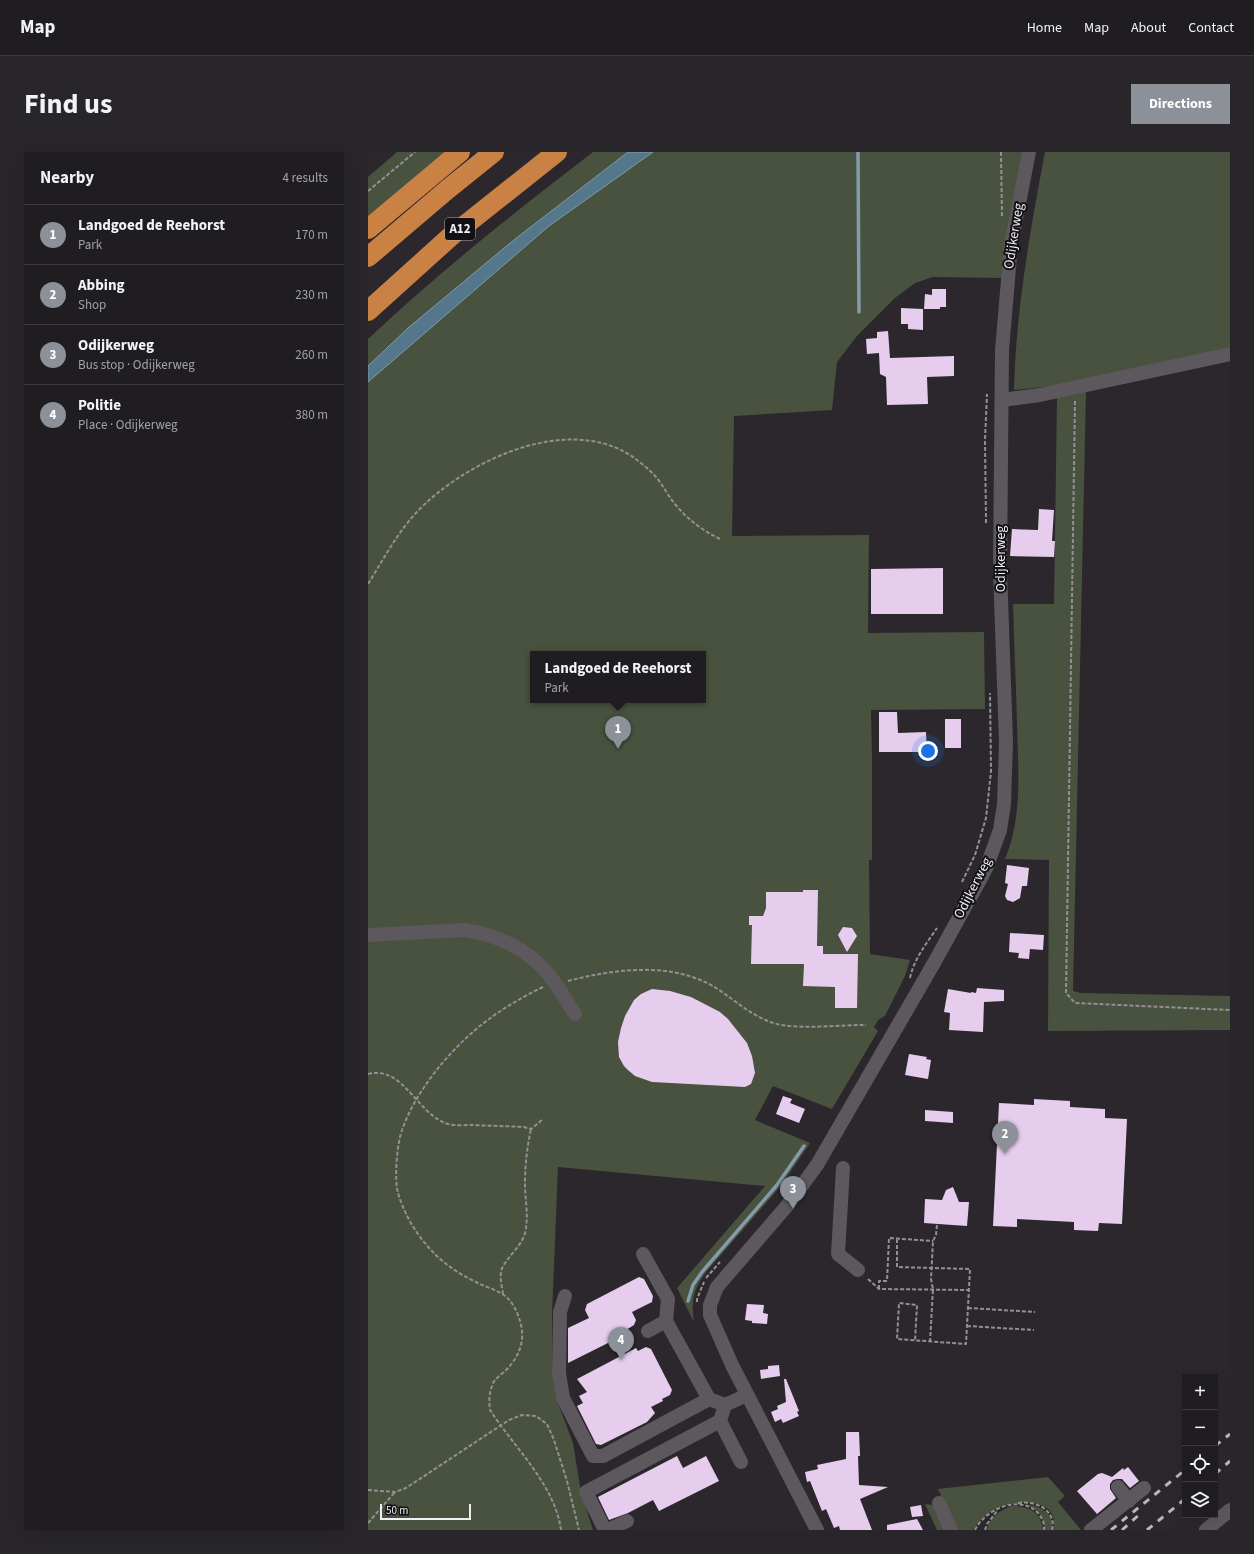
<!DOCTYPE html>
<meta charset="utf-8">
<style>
:root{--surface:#201d21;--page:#28262a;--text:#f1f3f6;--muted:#a2a2a5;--line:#3d3b3f;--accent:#8c9099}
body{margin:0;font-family:"Source Sans 3",sans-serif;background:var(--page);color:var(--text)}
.controls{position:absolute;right:12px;bottom:12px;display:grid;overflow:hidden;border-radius:0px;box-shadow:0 4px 16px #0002}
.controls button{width:36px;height:36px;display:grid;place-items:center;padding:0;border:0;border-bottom:1px solid var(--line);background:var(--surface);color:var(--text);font:20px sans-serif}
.scale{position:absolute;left:12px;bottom:10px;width:91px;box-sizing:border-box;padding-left:4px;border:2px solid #f1eef2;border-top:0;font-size:11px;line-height:14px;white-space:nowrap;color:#f1eef2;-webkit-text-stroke:3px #121113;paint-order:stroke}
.you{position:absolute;left:560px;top:599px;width:14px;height:14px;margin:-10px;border:3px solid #fff;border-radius:50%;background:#1a73e8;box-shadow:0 0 0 6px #1a73e833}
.badge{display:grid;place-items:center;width:26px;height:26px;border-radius:50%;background:var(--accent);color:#fff;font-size:13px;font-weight:700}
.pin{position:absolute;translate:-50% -33px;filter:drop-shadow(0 1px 2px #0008)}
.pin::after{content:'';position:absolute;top:21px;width:14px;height:12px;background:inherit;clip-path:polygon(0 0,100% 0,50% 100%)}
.popup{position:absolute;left:162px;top:499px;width:176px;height:52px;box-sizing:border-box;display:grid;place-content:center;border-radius:0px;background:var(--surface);filter:drop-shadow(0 1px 3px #0005);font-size:13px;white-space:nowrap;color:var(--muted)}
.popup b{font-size:15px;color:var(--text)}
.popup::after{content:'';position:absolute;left:50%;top:100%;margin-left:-8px;border:8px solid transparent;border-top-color:var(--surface)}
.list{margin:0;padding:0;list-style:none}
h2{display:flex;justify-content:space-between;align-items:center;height:52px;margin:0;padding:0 16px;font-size:17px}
h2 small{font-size:13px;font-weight:400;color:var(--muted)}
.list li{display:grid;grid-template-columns:26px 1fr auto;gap:12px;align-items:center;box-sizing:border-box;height:60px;padding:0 16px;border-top:1px solid var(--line)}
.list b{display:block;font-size:15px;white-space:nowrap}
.list p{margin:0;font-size:13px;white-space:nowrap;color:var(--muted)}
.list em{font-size:13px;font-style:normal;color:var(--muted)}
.icon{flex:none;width:22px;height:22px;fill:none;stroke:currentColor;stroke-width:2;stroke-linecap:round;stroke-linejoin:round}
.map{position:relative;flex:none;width:862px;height:1378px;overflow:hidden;border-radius:0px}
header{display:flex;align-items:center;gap:24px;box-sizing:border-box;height:56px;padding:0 20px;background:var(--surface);border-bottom:1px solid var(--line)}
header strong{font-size:19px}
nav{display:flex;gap:22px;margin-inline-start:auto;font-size:14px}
.intro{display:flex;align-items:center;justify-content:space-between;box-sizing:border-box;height:96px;padding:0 24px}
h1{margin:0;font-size:28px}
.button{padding:10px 18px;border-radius:0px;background:var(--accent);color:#fff;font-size:14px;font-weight:700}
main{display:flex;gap:24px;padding:0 24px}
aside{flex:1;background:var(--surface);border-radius:0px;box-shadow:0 4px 16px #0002}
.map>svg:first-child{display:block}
.green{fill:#48523e;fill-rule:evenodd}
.water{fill:#54778c;stroke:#839bab}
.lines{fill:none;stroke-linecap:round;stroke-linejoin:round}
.stream{stroke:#839bab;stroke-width:3.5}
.building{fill:#e6cdee}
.path{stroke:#939094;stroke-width:2;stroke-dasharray:4 2;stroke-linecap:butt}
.minor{stroke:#5c585e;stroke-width:14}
.highway{stroke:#ca8244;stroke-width:20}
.rail{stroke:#bab7bb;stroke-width:3;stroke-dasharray:7 7;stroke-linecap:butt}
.labels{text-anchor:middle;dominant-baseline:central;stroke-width:4;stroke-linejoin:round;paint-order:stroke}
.shield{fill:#121113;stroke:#aeacaf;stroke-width:1}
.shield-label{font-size:13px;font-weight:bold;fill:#f1eef2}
.street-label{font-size:14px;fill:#f1eef2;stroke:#121113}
</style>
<header>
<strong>Map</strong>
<nav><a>Home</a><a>Map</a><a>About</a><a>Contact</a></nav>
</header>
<div class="intro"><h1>Find us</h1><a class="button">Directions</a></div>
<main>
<aside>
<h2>Nearby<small>4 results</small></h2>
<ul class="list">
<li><span class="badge">1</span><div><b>Landgoed de Reehorst</b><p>Park</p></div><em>170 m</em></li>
<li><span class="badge">2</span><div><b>Abbing</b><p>Shop</p></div><em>230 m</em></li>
<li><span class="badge">3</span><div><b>Odijkerweg</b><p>Bus stop · Odijkerweg</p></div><em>260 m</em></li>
<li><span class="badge">4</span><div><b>Politie</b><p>Place · Odijkerweg</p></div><em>380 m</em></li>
</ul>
</aside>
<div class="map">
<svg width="862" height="1378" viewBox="0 0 862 1378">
<rect width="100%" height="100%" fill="#2b272c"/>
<path class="green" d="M29 0H80L0 64V25Z
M225 0H260L147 87 40 176 0 214V187C71 120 148 59 225 0Z
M285 0H656L635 126 565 125 547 131 527 146 489 184 469 210 464 258 366 264 364 384 501 383 500 481 616 480 617 557 503 558 504 606V708H501L502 802 542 808 537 824 517 864 510 868 506 875 510 879 464 957 405 934 387 968 442 991 412 1035 338 1120C325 1139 323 1147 326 1170L309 1136 397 1034 190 1015 184 1163V1209L188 1246 205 1291 213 1340 225 1378H0V230L181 74ZM165 502H335V548H165Z
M677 0H862V196L686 234 646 238C648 157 662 79 677 0Z
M718 240 705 839 713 841 862 844V878L680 879 681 708 637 707C655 664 650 616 649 571 648 532 646 492 645 452H686L689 246Z
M680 1325 697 1344 690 1350 713 1378H685C693 1346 649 1347 630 1356 620 1360 611 1368 605 1378H588L570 1337Z
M557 1352 565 1353 579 1378H569Z
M657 1352C672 1354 688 1361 683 1378H677C677 1365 669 1356 657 1352Z
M643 1354C659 1354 674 1359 675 1378H619C621 1365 632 1359 643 1354Z"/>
<path class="water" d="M260 0H285L181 74 0 230V214L40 176 147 87Z"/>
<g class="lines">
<path class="stream" d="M490 0 491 160
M320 1149 325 1133 334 1120 409 1033 436 994"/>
</g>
<path class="building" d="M564 137H578V155H572V157H556L557 142 564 143Z
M533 156 555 157V178L540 177V172H533Z
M520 179 522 206 586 204V224L559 225 560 252 519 253 518 225 512 222 511 201 499 202 498 187 509 186V180Z
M671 357 686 358 684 389H687L686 405 642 404 644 377 670 378Z
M575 416V462H503V417Z
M511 560H529L530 581 558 580 559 600H511Z
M577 567H593V596H577Z
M639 713 661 716 659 734H654L652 746 645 750 639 748 637 744 640 732 637 731Z
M435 738H450L449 794H455V802H490L489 856H467V835L435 834 436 812H383L384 773H381V764H395L398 756V740H435Z
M475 775 484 776 489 784 479 800 470 783Z
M642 781 676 783 675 798 662 797 661 807 650 806 651 801 641 800Z
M609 836 636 838V849L616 850 615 880 581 878 582 861 576 860 580 837 603 841V840L608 841Z
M284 837 302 839 323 845 352 860 360 867 379 891 384 904 387 921 383 932 377 935 284 930 267 924 261 919 256 914 251 905 250 890 253 876 257 864 266 848 273 842Z
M541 902 559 905 558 907 563 908 560 927 537 923Z
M415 944 424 947 422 951 437 957 431 971 408 962Z
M666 947 702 949V955L737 957V966L759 967 754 1072 731 1071 730 1079 706 1078V1070L649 1067V1075L625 1074 631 951 666 953Z
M557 958 585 960V971L557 969Z
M585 1035 591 1050H601L599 1074 556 1071 557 1047 574 1048 578 1038Z
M271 1125 276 1127 285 1144 284 1150 264 1160 268 1168 266 1173 258 1178 260 1181 200 1211V1176L221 1166 217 1158 219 1152Z
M379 1152 396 1153 395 1161 400 1162 399 1172 384 1171V1169L377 1168Z
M278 1195 283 1197 304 1238 302 1243 294 1247 295 1249 283 1255 287 1261 279 1270 233 1293 228 1292 209 1254 215 1251 211 1244 219 1240 209 1227 268 1196 270 1199Z
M411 1213 412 1224 393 1227 392 1218 400 1217V1214Z
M416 1227H418L431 1259 429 1260 431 1264 415 1271 413 1267 407 1270 403 1260 410 1257 409 1254 418 1250Z
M478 1280H491L492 1304H490L491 1333 520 1335 492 1347 504 1378H472L471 1374 466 1376 458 1357 454 1359 442 1329 439 1330 437 1320 450 1317 449 1313 478 1307Z
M309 1304 315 1316 338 1304 351 1329 291 1359 285 1348 260 1361 241 1368 230 1345Z
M760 1315 771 1329 762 1336 754 1327H749L745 1328 742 1332V1337L748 1346 729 1362 709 1339 730 1322 734 1321 744 1325 755 1316 756 1318Z
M553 1353 555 1364 544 1365 542 1355Z
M549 1367 555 1378H519V1373Z"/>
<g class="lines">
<path class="path" d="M633 0 634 66
M0 39 47 0
M707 249 698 841 707 851 862 858
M618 371 617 288 619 242
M0 432C15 408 28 383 47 362 95 310 199 260 265 305 273 311 282 318 288 325 295 333 300 344 307 352 320 368 334 378 352 387
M594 730 607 703 618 666 623 619 622 541
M542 826C546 807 558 792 569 776
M200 829C246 817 305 809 348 836 370 850 386 867 413 873 440 877 472 873 498 873
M175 835C150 847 127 861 106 879 77 904 47 941 34 978 29 991 26 1028 30 1041 36 1062 49 1084 65 1100 78 1114 95 1124 112 1132 119 1135 128 1138 134 1142 143 1147 148 1157 151 1166 158 1185 153 1202 140 1216 135 1222 126 1226 124 1234 121 1242 121 1249 122 1258 146 1295 187 1333 193 1378
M0 922C36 913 49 963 80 972 87 974 97 973 104 973 122 974 139 974 156 975L163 977 174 968
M529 1087V1115L602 1117 598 1192 529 1187 531 1151 549 1153 547 1189
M338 1126 352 1110
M500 1127 511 1137 601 1138
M511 1137V1129H519L521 1086 565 1089
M135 1142C134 1135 132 1127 133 1120 135 1108 153 1096 157 1081 161 1065 157 1047 157 1032 157 1013 159 995 163 977
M329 1150V1147L336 1130
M600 1156 667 1160
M599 1174 666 1178
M562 1190 565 1137 563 1127 565 1089 568 1083 569 1073
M0 1338 27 1340 38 1336 141 1268 154 1263 168 1264 179 1272 186 1288 199 1329 211 1378
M650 1351C667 1348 689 1358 684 1378
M0 1371 27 1340
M607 1378C617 1357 652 1342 670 1361 674 1366 677 1371 676 1378
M617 1378 619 1372 629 1359"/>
<path class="minor" d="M634 248 672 243 862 202
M0 783 96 778C128 782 160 797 181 823 191 835 199 850 207 862
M475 1016 470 1102 490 1118
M275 1102 300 1147 298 1169
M197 1144 192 1160 191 1221 195 1246 225 1304H235L341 1247
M280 1179 298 1169 341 1247 357 1253 352 1269
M357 1253 379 1243
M750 1335 761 1349
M571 1351 583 1378
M237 1378 218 1340 352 1269 373 1310
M240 1378 259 1369
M449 1378 364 1213 342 1163V1153L349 1135 418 1055 449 1013 566 811 614 724 619 714 632 678 636 652 638 590 632 418 634 198 643 93 661 0
M723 1378 776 1336
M838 1378 862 1358"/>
<path class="highway" d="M0 77 92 0
M0 105 80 37 126 0
M0 159 82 85 189 0"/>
<path class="rail" d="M847 1294 862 1282
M847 1322 862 1309
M743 1378 817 1318
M754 1378 773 1361
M779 1378 817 1347"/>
</g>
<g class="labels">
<rect class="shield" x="77" y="66" width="30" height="22" rx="3"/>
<g class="shield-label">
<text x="92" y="77">A12</text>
</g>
<g class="street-label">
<text transform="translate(646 84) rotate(-81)">Odijkerweg</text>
<text transform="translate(633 407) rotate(-90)">Odijkerweg</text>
<text transform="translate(605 736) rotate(-63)">Odijkerweg</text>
</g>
</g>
</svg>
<div class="controls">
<button>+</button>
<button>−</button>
<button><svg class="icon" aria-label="locate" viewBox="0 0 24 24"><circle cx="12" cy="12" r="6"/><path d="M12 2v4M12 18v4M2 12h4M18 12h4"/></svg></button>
<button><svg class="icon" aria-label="layers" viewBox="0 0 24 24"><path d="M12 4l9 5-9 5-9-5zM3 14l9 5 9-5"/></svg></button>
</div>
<div class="scale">50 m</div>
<div class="you"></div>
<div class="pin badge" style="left:250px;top:597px">1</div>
<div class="popup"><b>Landgoed de Reehorst</b>Park</div>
<div class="pin badge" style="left:637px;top:1002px">2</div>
<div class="pin badge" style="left:425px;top:1057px">3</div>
<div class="pin badge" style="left:253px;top:1208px">4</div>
</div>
</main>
